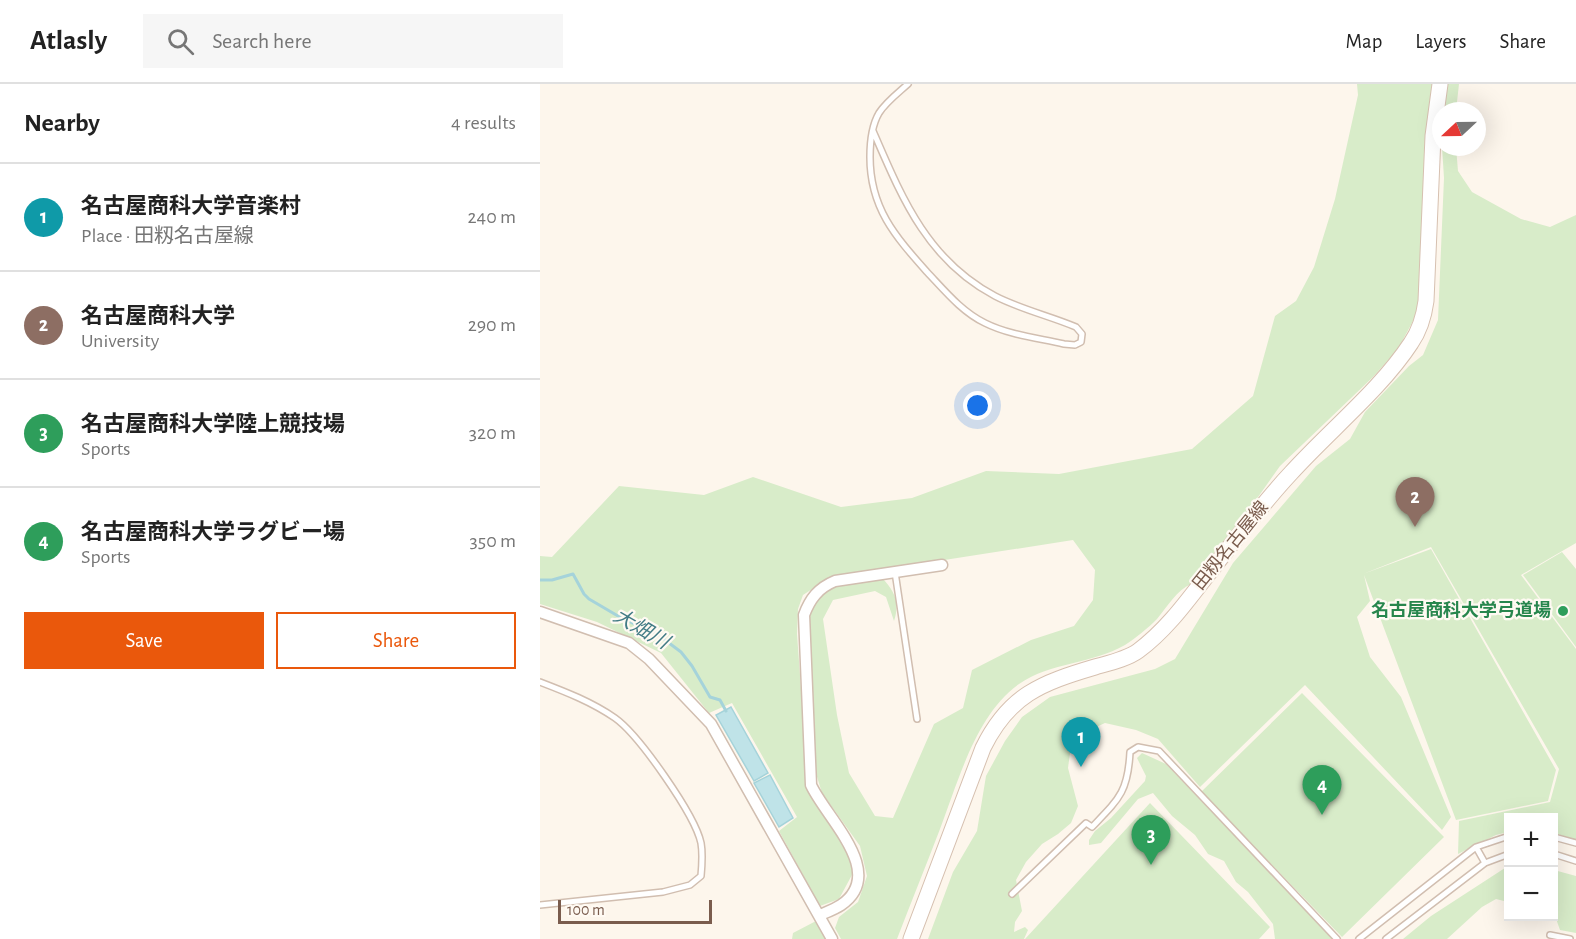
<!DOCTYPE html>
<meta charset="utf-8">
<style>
:root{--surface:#fff;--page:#f6f6f6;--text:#222;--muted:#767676;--line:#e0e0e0;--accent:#ea580c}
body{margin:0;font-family:"Alegreya Sans","Noto Sans JP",sans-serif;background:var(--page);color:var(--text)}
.controls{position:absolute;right:18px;bottom:18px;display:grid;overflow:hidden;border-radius:0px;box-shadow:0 6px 24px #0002}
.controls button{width:54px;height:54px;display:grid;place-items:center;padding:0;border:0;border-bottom:2px solid var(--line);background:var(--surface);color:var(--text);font:30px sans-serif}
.compass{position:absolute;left:892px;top:18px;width:54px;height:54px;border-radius:50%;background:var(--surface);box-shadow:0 6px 24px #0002;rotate:248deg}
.scale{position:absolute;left:18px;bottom:15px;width:154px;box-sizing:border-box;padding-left:6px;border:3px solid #7a5c4d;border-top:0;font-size:16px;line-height:21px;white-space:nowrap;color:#7a5c4d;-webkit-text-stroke:4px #fffaf3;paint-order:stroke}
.you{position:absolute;left:438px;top:322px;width:21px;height:21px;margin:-15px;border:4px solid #fff;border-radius:50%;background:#1a73e8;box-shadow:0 0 0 9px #1a73e833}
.badge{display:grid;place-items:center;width:39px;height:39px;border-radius:50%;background:var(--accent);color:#fff;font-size:20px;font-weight:700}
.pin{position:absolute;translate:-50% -50px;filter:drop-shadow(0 2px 3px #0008)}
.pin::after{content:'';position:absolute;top:32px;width:21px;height:18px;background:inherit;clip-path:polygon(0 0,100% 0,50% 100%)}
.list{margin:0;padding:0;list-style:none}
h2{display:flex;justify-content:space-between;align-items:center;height:78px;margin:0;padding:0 24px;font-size:26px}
h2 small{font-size:20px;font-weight:400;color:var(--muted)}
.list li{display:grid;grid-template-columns:39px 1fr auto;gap:18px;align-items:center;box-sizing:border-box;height:108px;padding:0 24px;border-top:2px solid var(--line)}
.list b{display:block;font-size:22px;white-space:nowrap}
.list p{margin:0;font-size:20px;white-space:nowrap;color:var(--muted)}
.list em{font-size:20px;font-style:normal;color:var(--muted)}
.actions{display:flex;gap:12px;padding:18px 24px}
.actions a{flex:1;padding:14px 0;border:2px solid var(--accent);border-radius:0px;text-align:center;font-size:21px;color:var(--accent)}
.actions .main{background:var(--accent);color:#fff}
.icon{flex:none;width:33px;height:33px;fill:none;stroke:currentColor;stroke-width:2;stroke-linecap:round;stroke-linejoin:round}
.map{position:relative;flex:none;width:1036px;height:855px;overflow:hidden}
header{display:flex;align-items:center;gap:36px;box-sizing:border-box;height:84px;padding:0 30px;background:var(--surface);border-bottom:2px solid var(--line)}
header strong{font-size:28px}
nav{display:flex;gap:33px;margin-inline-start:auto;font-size:21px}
.search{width:420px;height:54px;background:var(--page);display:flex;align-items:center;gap:15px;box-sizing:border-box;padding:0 21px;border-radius:0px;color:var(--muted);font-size:22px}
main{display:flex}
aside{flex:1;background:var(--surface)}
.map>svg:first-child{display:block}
.green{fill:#d8ecc9}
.water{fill:#bfe3e8;stroke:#a5d3da;stroke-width:1.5}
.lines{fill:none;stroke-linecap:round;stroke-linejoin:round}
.stream{stroke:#a5d3da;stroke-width:3}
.service-casing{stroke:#d1beb0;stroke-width:8}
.minor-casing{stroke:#d1beb0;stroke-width:13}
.secondary-casing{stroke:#d6c0b0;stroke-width:17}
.service{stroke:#fff;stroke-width:5}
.minor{stroke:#fff;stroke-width:10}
.secondary{stroke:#fff;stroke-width:15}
.leisure-dot{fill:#2e9e5b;stroke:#fffaf3;stroke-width:2}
.labels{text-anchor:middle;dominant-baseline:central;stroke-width:4.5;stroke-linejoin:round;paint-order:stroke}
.street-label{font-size:18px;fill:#7a5c4d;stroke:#fffaf3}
.leisure-label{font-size:18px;font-weight:bold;fill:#27864d;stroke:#fffaf3;text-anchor:end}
.water-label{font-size:20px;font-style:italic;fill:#437c86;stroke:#fffaf3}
</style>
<header>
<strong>Atlasly</strong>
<div class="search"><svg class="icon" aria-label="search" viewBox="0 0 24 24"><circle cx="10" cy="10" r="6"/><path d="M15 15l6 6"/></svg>Search here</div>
<nav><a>Map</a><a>Layers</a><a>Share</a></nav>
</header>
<main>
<aside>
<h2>Nearby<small>4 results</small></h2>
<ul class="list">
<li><span class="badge" style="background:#0f9aa8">1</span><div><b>名古屋商科大学音楽村</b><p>Place · 田籾名古屋線</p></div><em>240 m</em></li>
<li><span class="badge" style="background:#8d6e63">2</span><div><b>名古屋商科大学</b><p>University</p></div><em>290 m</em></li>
<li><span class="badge" style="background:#2e9e5b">3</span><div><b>名古屋商科大学陸上競技場</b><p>Sports</p></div><em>320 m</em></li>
<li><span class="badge" style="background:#2e9e5b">4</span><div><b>名古屋商科大学ラグビー場</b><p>Sports</p></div><em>350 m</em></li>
</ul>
<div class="actions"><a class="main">Save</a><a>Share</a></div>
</aside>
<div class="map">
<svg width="1036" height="855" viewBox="0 0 1036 855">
<rect width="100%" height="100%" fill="#fdf6ec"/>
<path class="green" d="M817 0H894L885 51 883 160 879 220 873 237 858 265 833 293 740 382 706 430 651 500C637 506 627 523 617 535 608 544 596 554 585 561 552 580 511 578 479 600 436 630 418 698 400 745 386 782 371 818 357 855H301L295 844 299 833 318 818 327 792 320 762 282 709 274 683 267 536 275 514 293 500 342 494C355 507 360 519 354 537L346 513 335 507 293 516 283 535 297 631 309 689 335 732 353 734 394 640 423 624 432 586 491 556 534 542 553 516 555 486 533 456 289 494 263 511 258 525 257 550 268 700 278 723 308 769 313 789 299 815 280 822 239 747 257 733 192 619 169 629 121 569 57 538 0 520V472L12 473 79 402 164 411 213 393 301 423 372 414 446 387 519 390 652 365 713 312 735 232 756 217 774 183 795 115 818 11Z
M908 0H919L916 27H904Z
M902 63H916L918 87 932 108 981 135 1010 143 1036 131V459L981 491 1036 565V756L1014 749V734H969L968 748 956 751 918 770 919 737 1010 718 1019 685 891 463 823 490 891 465 1016 686 1008 717 916 736 824 491 830 517 817 533 830 573 861 613 911 733 902 746 765 601 660 703 618 655 596 646 565 639 545 648 534 658 530 669 528 684 538 722 531 739 518 750 502 760 486 778 476 796 482 827 475 838 474 848 485 843 488 846 484 855H388L413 788 437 747 446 692 465 657 482 633 510 613 615 585 635 575 693 479 776 382 810 355 825 328 869 282 883 271 898 236 904 94Z
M1022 468 1036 485V563L983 491Z
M762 609 904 753 802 853 661 708Z
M602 669 626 680 793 855H735L733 840 708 808 696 798 684 777 668 770 655 751 632 732 613 709 598 715 561 759 549 761V756L555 747 571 734 605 697 606 692 597 674Z
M610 719 730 843 719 855H485Z
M968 782V818L956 815 942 823 907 855H863L891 832Z
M1014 786 1036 792V849L1020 846 1014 829Z
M276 837 286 855H252L253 849Z"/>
<path class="water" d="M191 623 228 689 214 697 176 631Z
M230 691 253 734 239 743 214 699Z"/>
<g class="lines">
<path class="stream" d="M0 496H12L33 490 44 510 49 515 78 532 121 553 141 568 152 582 170 613 180 616 186 627"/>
<g class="service-casing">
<path id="service" d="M333 47C362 114 387 176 455 212 480 225 510 232 536 243L542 250 541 258 535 261 524 260C498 254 469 251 445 239 422 228 405 207 387 188 355 152 330 124 330 73 330 59 332 41 339 29 346 18 358 9 368 0
M355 488 377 635
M0 598C26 608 52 618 75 634 99 651 155 731 161 759 163 770 162 781 161 792L150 801 123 808 0 821
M1014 753 1036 759
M936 763 945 779
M1014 770 1036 777
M472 810 546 739 552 743C579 715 588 708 590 668L598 663 619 667 797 855
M1010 851 1030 855
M819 855 936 763 969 752
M846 855 945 779 969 770"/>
</g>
<g class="minor-casing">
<path id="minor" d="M0 528 89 559 109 575 171 640 292 855
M280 831C287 828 295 825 301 821 348 789 286 734 271 701L264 531C270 515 278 504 295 497L402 481"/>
</g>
<g class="secondary-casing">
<path id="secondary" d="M371 855 443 664C469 611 501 599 555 583 569 579 587 575 598 567 625 547 645 520 665 494 693 459 720 422 751 389 789 347 841 305 871 259 880 246 884 232 886 217L893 52 900 0"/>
</g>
<use href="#service" class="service"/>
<use href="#minor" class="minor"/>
<use href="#secondary" class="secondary"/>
</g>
<circle class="leisure-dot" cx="1023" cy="527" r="6"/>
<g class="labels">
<g class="street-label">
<text transform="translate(691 462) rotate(-51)">田籾名古屋線</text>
</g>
<g class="leisure-label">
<text x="1011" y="527">名古屋商科大学弓道場</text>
</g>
<g class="water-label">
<text transform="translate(101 545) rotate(30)">大畑川</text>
</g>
</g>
</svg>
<div class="controls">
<button>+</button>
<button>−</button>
</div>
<svg class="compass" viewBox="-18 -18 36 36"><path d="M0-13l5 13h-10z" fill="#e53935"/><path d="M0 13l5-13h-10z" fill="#767676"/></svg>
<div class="scale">100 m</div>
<div class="you"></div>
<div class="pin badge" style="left:541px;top:683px;background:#0f9aa8">1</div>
<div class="pin badge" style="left:875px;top:443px;background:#8d6e63">2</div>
<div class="pin badge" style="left:611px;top:781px;background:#2e9e5b">3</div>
<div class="pin badge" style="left:782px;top:731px;background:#2e9e5b">4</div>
</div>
</main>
